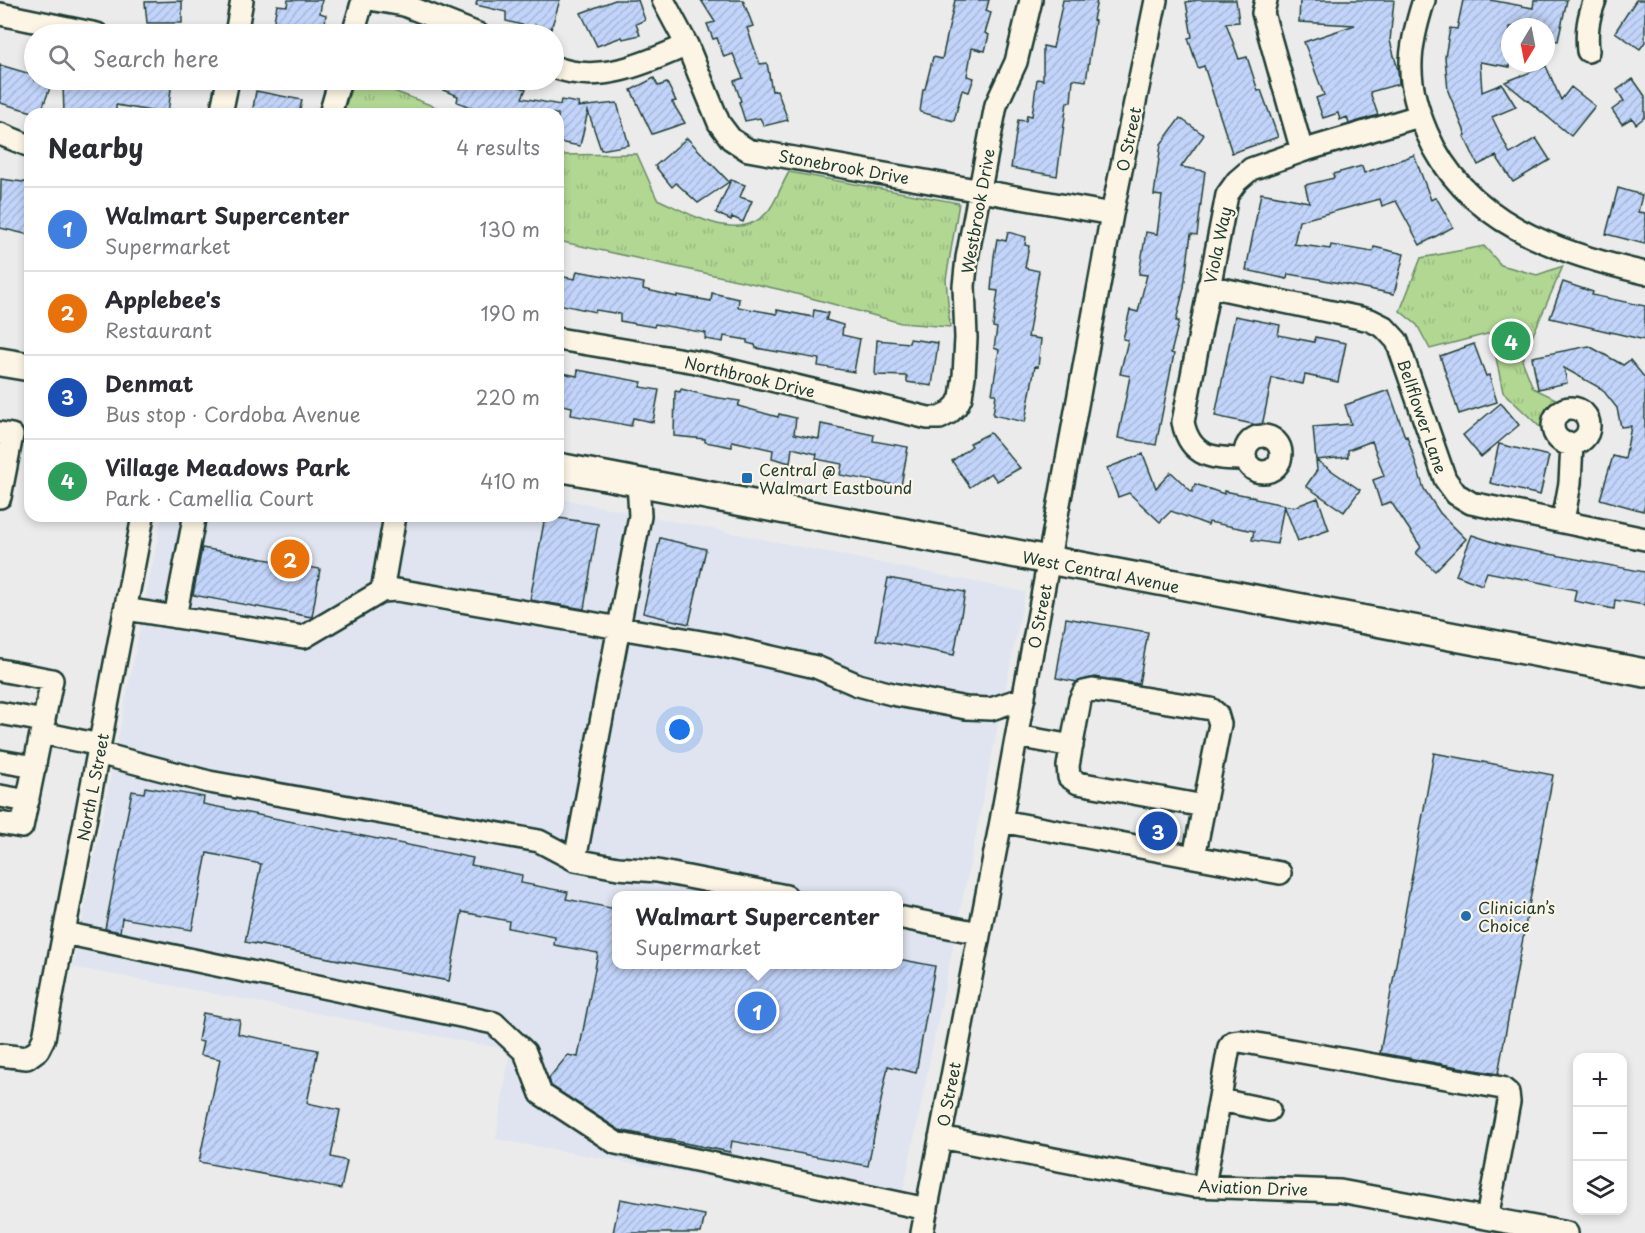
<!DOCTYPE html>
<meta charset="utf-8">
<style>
:root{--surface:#fff;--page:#f2f2f3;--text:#2b2b33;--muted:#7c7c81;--line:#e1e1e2;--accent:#2563eb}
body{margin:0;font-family:"Playpen Sans",sans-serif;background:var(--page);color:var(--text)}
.controls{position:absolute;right:18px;bottom:18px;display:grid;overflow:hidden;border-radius:12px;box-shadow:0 3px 9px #0003}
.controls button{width:54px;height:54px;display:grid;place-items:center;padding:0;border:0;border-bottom:2px solid var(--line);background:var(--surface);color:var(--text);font:30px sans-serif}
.compass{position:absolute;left:1501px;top:18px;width:54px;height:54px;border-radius:50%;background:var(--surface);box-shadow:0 3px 9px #0003;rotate:190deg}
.you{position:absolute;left:680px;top:730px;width:21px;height:21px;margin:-15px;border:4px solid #fff;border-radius:50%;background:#1a73e8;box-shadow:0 0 0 9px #1a73e833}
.badge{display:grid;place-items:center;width:39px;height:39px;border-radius:50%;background:var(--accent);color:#fff;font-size:20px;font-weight:700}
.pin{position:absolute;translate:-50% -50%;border:3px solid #fff;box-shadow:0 2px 6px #0006}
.popup{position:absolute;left:612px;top:891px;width:291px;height:78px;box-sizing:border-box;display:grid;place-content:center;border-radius:12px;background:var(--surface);filter:drop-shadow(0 2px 4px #0005);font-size:20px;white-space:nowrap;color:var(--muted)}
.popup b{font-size:22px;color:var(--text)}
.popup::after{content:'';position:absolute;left:50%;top:100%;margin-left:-12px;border:12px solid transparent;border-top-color:var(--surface)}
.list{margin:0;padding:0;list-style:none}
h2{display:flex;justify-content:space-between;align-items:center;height:78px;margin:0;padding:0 24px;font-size:26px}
h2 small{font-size:20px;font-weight:400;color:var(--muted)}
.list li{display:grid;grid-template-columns:39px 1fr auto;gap:18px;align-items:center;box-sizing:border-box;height:84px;padding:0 24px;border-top:2px solid var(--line)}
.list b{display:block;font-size:22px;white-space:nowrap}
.list p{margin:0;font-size:20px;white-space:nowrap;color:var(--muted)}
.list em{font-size:20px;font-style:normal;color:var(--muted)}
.icon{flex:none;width:33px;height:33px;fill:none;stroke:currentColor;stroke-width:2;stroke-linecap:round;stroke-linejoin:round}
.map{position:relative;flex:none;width:1645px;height:1233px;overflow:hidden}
.search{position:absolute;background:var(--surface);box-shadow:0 3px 9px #0003;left:24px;top:24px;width:540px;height:66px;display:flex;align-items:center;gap:15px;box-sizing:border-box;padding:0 21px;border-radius:33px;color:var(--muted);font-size:22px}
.panel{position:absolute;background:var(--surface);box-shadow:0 3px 9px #0003;left:24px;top:108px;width:540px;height:414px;border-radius:18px}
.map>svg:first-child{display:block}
.built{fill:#dfe4f0;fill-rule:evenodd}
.park{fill:url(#park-tufts);stroke:#688a64;stroke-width:1.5}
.building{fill:url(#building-hatch);stroke:#1f3d34;stroke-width:1.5}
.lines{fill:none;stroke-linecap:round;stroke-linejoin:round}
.minor-casing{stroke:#1f3d34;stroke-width:26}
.major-casing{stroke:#1f3d34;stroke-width:32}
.minor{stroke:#fcf5e5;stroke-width:21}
.major{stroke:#fcf5e5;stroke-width:27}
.poi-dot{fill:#1f6fb2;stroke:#fcf5e5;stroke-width:2}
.labels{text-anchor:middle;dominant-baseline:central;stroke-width:4.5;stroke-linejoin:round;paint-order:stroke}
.street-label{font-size:16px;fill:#1f3d34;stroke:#fcf5e5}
.poi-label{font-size:16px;fill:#1f3d34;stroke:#fcf5e5;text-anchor:start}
</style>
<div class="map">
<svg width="1645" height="1233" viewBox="0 0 1645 1233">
<defs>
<pattern id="park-tufts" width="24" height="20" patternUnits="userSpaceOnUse" patternTransform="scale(1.5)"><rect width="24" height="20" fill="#b2d793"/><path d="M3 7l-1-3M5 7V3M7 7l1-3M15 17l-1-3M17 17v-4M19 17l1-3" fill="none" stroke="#99b97f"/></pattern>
<pattern id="building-hatch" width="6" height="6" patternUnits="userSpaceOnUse" patternTransform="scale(1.5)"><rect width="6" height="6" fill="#c2d4fa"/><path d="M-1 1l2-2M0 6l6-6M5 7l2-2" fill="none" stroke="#a6b7d7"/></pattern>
</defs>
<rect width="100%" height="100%" fill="#ebebeb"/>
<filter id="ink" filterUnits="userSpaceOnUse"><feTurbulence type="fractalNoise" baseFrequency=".0167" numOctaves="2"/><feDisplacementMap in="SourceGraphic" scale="12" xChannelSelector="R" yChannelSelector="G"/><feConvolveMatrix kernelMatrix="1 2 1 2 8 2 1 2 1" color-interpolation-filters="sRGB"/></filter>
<g filter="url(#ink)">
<path class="built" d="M558 498 1025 592 899 1212 496 1139 510 1050 73 967 162 516H558ZM616 896H898V964H616Z"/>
<path class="park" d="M354 80H365L454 114H343Z
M637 154 657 199C690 213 740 246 769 210 777 199 782 184 789 172L959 203 946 279 950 327 901 323 782 290 558 241V155Z
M1484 246 1501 265 1537 275 1563 266 1522 360 1533 388 1558 400 1543 430 1503 392 1491 333 1430 349 1417 325 1400 311 1421 258Z"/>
<path class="building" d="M288 0H322L320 13 326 15 324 32 308 28 307 34H291L272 31 277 5 287 6Z
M477 0H560L551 29 535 25 534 28 506 21V12L476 5Z
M615 0H638L645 20 636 24 640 35 623 39 622 37 597 46 581 13Z
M701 0H743L753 26 747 28 760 64 767 63 772 91 777 90 788 120 764 126 760 118 745 121 739 102 741 101 734 81 743 78 733 54 724 57 717 38 713 39 707 24 715 22Z
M955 0H989L986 11 991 13 985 33 989 35 985 51 972 48 967 76 974 78 969 92 962 90 954 121 920 112 923 89H925L933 57 942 59Z
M1063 0H1097L1093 20 1095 21 1086 81 1073 79 1071 102H1067L1057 176 1011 168 1018 120 1026 121 1027 115 1032 116 1037 79 1043 80V46L1053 48Z
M1198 0H1236L1239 22 1226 23 1239 59 1247 57 1258 91 1261 90 1278 137 1232 153 1204 66 1198 68 1188 38 1192 37 1186 2Z
M1300 0H1394L1390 41 1398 70 1399 84 1370 92 1378 115 1349 124 1347 117 1340 120 1338 113 1323 118 1316 98 1324 95 1304 42 1355 25 1299 22Z
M1463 0H1490L1533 8 1534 0H1567L1558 41 1546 39V27H1510V67L1480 62 1482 92 1502 84 1516 107 1492 117 1510 154 1536 138 1550 160 1513 182 1496 156 1478 165 1464 136 1466 135 1448 91 1445 57 1450 28 1457 29Z
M1636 0H1645V42L1640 49 1615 32Z
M182 1V23H147L145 2Z
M0 65 34 75V80H53L40 114 0 103Z
M1546 66 1561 100 1571 87 1595 106 1571 136 1505 82Z
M654 78 658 86 667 83 676 101 672 102 685 123 652 134 631 90Z
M1633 79 1645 96V117L1636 124 1632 118 1622 124 1612 110 1624 101 1617 90Z
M107 80H172L168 114 116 105V114H64L63 84H107Z
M418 80H491L506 86 508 83 526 89 522 98 560 105 561 100 579 103 578 107 617 103 629 145 601 150 588 111 580 146 558 142V114H489L457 102 458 96Z
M256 91 302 100 299 114H252Z
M1180 118 1204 135 1181 167 1205 171 1197 235 1191 234 1184 287 1176 321H1179L1171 353 1174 354 1156 445 1118 438 1130 376 1120 374 1128 340 1123 339 1130 310 1138 312 1147 275 1139 274 1146 232 1157 234 1162 196 1154 195 1161 144Z
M687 138 729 182 698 203 676 183 672 187 655 166Z
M1414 155 1431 200 1436 197 1453 227 1420 245 1396 201 1382 206 1380 199 1299 221 1294 244 1330 249 1331 245 1373 252 1374 247 1404 254 1394 294 1314 278 1288 274 1287 279 1246 270 1261 193 1309 202 1305 185 1334 178 1333 174 1362 166 1364 173Z
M1 179 30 183V235L0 228Z
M731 180 745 185 740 197 752 201 743 222 732 217 731 220 716 213Z
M1618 188 1642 195 1638 212 1645 213V244L1606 234Z
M1008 232 1026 237 1025 245 1029 246 1025 268 1039 271 1028 337 1041 339 1038 367 1035 366 1025 422 993 415 996 394H992L999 350 994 348 997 328 993 327 998 291 991 290 994 256 997 239 1006 241Z
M577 271 644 283 643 289 677 297V295L711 301 712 293 739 299 738 307 777 314V310L813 317 814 310 828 313 826 320 843 325 842 335 860 339 854 372 818 366 819 359 756 348 755 345 747 343V340L724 336 723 342 705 339 706 333 655 324 654 327 620 321V314L596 310 595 312 558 304V276L575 279Z
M1563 282 1593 292 1592 295 1645 306V340L1550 318Z
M1235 316 1280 325 1278 335 1314 342 1315 337 1346 343 1338 382 1305 375 1303 384 1272 378 1262 426 1215 416Z
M910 339 938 343 932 386 907 382V376L875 375 877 340 909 343Z
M1474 344 1486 376 1489 375 1497 402 1459 414 1440 356Z
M1589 346 1623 365 1630 360 1645 378V505L1643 511 1600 499 1613 456 1625 459 1631 426 1621 427 1617 408 1602 389 1564 368 1567 383 1538 389 1532 357Z
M578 370 642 382 640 387 659 390 653 422 633 418 631 426 571 415 572 407 558 404V372L577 376Z
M681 389 713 397 740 401 738 406 778 417 779 414 796 418 794 434 819 439 821 424 874 435 873 441 908 447 901 486 840 475 842 464 816 459 817 454 792 448 790 463 772 458 773 450 732 441V447L705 442V439L674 436 675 391 680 392Z
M1389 390 1405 437 1407 436 1424 489 1440 513 1466 539 1435 571 1416 553 1421 547 1391 502 1381 505 1373 480 1384 476 1372 441 1348 450V457L1316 460 1313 427 1351 424 1345 405Z
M1501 403 1519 425 1481 457 1463 435Z
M990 433 1020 468 997 481 991 473 970 487 952 461 972 446 970 443Z
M1499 444 1549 456 1540 495 1490 483Z
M1143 454 1156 488 1171 472 1192 492 1195 484 1224 494V491L1255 497V499L1294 507 1318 498 1329 530 1298 541 1284 505 1277 544 1252 540 1254 531 1209 522 1208 525 1171 511 1160 522 1129 493 1118 497 1107 468Z
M1316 460 1360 490 1344 512 1306 486 1317 470Z
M545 516 598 524 584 609 530 600Z
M1472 535 1503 545 1645 572V605L1615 600 1614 609 1574 601 1576 590 1528 580 1487 572 1482 585 1456 575Z
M660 538 706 549 689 624 643 613Z
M202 548 320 569 312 617 193 595Z
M888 578 965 592 954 655 876 640Z
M1066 618 1148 632 1139 684 1095 677 1077 682 1056 678Z
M1434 753 1553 775 1498 1074 1380 1053Z
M145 787 204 797 203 804 473 858 471 865 522 875 521 883 568 892 566 899 616 909V964H898V959L935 966 916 1073 888 1066 868 1166 732 1141 730 1152 619 1130 551 1086 549 1078 568 1055 578 1057 598 953 554 945 555 937 508 928 509 921 462 912 449 981 245 942 261 864 207 853 192 930 122 918 120 932 105 929 132 791 144 793Z
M203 1013 240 1020 238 1034 318 1050 307 1103 340 1110 331 1157 347 1161 341 1189 199 1162 220 1059 200 1055 203 1042 198 1041Z
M620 1199 705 1215 701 1233H613Z"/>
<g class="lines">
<g class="minor-casing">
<path id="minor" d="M375 0 404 5 478 34
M663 0 687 45 719 123 731 139 748 150 1112 214
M1266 0 1263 13 1302 151
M1424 0C1407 52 1405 82 1427 133 1465 222 1557 253 1645 273
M0 14 97 34
M236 34 242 0
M353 34 363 0
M1588 51C1586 31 1588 18 1595 0
M554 67C599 85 646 63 687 45
M221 114 228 80
M330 114 340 80
M0 134 30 146
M1208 286 1370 320 1384 327 1397 341 1445 479 1456 494 1471 503 1645 539
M558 339 696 362 928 418H940L949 413 957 405 961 397 964 376 966 338 964 286 967 258 996 105 1016 62 1031 0
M1553 426a18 18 0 1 1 36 0a18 18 0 1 1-36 0Z
M0 433 12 435 0 497
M1245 454a18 18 0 1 1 36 0a18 18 0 1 1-36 0Z
M1246 459C1214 459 1190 458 1183 422L1227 195 1237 181 1251 169 1302 151 1419 116
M1563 521 1570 483 1572 444
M382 591 397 590 719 645 816 667 858 685 892 694 966 708 991 709 1024 698
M125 609 304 637 382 591 395 516
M175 617 194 519
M0 670 52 680 22 827 0 823
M0 713 44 721
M42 733 100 745
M1017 736 1072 746
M98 753 209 782 539 841 575 860 618 868 657 871 786 896
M0 761 35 767
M0 796 28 801
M1001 821 1280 873
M1194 857 1220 724 1217 714 1211 709 1093 690 1084 692 1080 700 1068 766 1069 777 1078 783 1204 806
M575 860 640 516 638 482
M898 917 979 933
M64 933 494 1023 525 1052 541 1094 616 1143 927 1209
M0 1055 27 1058 38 1050 44 1038 143 516
M1220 1100 1269 1110
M940 1137 1193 1186 1340 1191 1567 1233
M1204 1186 1229 1047 1233 1042 1240 1041 1502 1088 1508 1093 1509 1102 1487 1218
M922 1233 1001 821 1112 214 1156 0"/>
</g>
<g class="major-casing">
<path id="major" d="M0 362 30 367
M558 467 1645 673"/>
</g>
<use href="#minor" class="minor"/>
<use href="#major" class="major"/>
</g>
</g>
<g class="poi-dot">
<rect x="741" y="472" width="12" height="12" rx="3"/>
<circle cx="1466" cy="916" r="6"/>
</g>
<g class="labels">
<g class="street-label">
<text transform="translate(1128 139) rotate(-78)">O Street</text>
<text transform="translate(844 166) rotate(10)">Stonebrook Drive</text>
<text transform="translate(977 211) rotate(-80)">Westbrook Drive</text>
<text transform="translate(1217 245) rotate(-78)">Viola Way</text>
<text transform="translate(750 376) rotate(13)">Northbrook Drive</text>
<text transform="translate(1423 416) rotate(71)">Bellflower Lane</text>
<text transform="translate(1101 571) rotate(11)">West Central Avenue</text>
<text transform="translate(1039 616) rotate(-79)">O Street</text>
<text transform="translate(92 787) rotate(-79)">North L Street</text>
<text transform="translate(948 1094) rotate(-79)">O Street</text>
<text transform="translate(1253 1187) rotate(2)">Aviation Drive</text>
</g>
<g class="poi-label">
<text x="759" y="469">Central @<tspan x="759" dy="18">Walmart Eastbound</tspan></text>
<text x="1478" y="907">Clinician’s<tspan x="1478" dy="18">Choice</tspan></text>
</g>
</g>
</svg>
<div class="controls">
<button>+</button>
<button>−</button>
<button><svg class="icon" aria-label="layers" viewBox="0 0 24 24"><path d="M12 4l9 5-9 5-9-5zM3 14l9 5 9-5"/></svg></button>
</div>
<svg class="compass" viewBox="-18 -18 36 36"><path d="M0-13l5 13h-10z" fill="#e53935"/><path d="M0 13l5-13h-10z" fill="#7c7c81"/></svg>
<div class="you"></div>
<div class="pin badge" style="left:757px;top:1011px;background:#3f7fe0">1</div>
<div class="popup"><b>Walmart Supercenter</b>Supermarket</div>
<div class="pin badge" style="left:290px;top:559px;background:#e8710a">2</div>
<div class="pin badge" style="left:1158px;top:831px;background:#1a4fb4">3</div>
<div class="pin badge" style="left:1511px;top:341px;background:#2e9e5b">4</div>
<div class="search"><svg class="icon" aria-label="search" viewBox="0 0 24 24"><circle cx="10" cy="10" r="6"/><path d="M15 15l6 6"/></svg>Search here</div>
<section class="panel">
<h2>Nearby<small>4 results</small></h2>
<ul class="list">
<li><span class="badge" style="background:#3f7fe0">1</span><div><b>Walmart Supercenter</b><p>Supermarket</p></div><em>130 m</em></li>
<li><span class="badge" style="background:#e8710a">2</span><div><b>Applebee's</b><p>Restaurant</p></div><em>190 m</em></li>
<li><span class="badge" style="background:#1a4fb4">3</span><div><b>Denmat</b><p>Bus stop · Cordoba Avenue</p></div><em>220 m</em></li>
<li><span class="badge" style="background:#2e9e5b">4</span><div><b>Village Meadows Park</b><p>Park · Camellia Court</p></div><em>410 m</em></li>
</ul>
</section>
</div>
